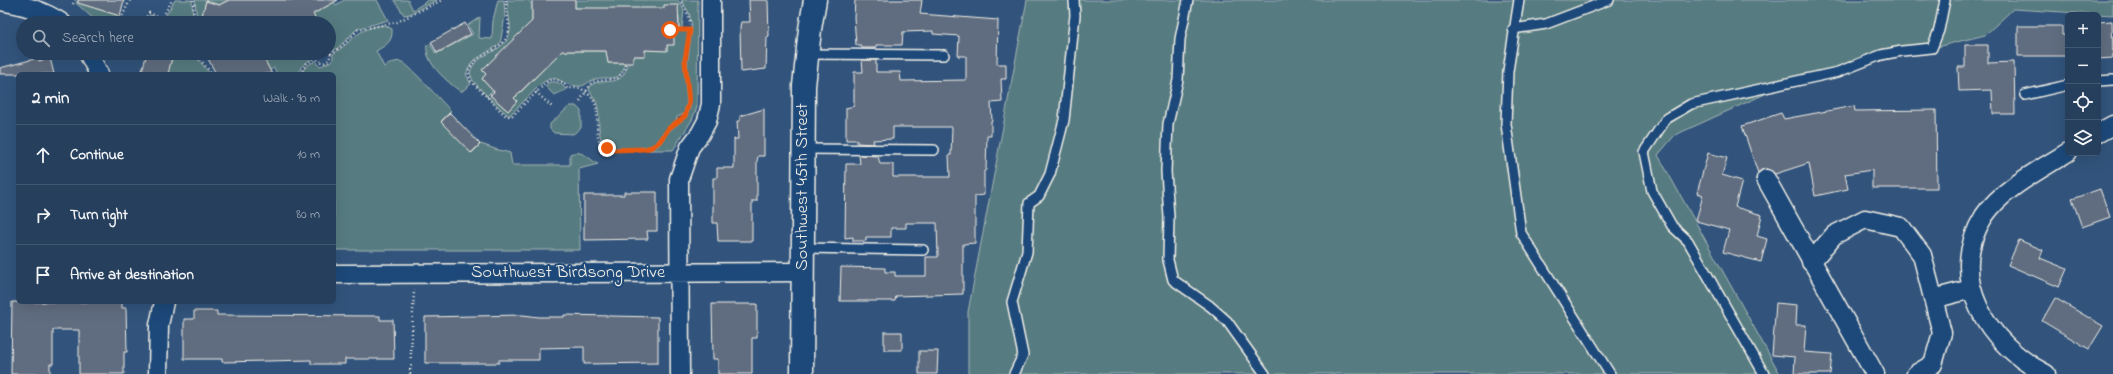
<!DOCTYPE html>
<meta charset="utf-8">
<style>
:root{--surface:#263f5d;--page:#324a66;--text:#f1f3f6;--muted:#a4afbc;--line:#425872}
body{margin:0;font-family:"Indie Flower",sans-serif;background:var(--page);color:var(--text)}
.controls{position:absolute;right:12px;top:12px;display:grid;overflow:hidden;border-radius:6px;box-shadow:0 4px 16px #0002}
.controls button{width:36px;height:36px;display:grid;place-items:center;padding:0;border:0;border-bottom:1px solid var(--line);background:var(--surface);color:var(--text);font:20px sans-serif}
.stop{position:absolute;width:12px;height:12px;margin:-9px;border:3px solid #ea580c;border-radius:50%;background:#fff}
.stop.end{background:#ea580c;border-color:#fff;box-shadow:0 1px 4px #0008}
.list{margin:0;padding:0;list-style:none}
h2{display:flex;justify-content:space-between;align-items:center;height:52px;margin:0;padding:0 16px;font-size:17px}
h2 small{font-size:13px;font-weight:400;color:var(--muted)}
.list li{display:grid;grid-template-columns:26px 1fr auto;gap:12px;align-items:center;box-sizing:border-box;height:60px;padding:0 16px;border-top:1px solid var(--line)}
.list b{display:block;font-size:15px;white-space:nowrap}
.list em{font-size:13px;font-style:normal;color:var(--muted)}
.icon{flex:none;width:22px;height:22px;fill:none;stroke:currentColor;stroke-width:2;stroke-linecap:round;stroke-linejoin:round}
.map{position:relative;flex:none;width:2113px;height:374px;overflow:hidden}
.search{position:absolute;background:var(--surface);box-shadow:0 4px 16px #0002;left:16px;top:16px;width:320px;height:44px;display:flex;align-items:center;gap:10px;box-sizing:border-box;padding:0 14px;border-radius:22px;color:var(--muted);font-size:15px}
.panel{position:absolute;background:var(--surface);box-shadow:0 4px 16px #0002;left:16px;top:72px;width:320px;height:232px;border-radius:6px}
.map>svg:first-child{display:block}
.green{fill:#577c81;stroke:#a6b6b4}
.building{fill:#606d80;stroke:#f4f1e8}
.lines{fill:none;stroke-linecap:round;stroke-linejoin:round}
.service-casing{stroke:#f4f1e8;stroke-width:12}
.minor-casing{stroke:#f4f1e8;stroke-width:21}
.tertiary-casing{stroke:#f4f1e8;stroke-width:25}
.path{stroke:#f4f1e8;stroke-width:2.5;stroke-dasharray:1 3;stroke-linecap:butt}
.service{stroke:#1f4a7a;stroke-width:9}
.minor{stroke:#1f4a7a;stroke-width:18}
.tertiary{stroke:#1f4a7a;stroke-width:22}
.route{stroke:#ea580c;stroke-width:5}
.labels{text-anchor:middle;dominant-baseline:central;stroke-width:4;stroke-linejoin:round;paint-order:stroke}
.street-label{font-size:18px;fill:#f4f1e8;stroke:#1f4a7a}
</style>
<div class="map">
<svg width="2113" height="374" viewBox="0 0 2113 374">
<rect width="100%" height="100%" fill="#32547c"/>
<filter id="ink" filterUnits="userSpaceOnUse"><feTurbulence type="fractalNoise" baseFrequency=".025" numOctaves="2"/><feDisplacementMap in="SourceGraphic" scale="8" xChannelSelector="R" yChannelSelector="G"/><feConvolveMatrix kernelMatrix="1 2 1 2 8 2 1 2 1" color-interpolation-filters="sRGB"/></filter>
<g filter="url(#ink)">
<path class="green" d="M78 0H97L95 8 120 16 116 23H98L76 3Z
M175 0H192L193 23H145L150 15 163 20Z
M195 0H229L219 5 206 1 200 23 197 19Z
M344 0H377L388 20 357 29 338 48 331 51 329 47V23H313V14L334 2 336 5Z
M394 0H408L413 10 429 0H437L410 14 404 15Z
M498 0H504L505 16 500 44 472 62 466 74 471 84 461 92C448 82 424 63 427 45L430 44 436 54 473 34 468 25 480 17 479 38 492 39 493 20Z
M507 0H528L532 4V21L483 70 486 74 482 79 491 89 495 88 487 96 473 81 470 73C475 51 507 54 510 31 511 21 507 11 507 0Z
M575 0H678L684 10 682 28H679V16L664 11 575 8Z
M681 0H698L697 107 692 120 673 150H649L658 146 668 132 686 117 690 108 687 67 692 26 689 13Z
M1027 0H2113V15L2013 9 1985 35 1787 84 1675 135 1658 155 1780 374H968V312Z
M385 25 392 29C393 42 386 45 376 51L384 67C390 64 395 60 402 62 407 63 444 104 451 111L441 121 472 153 481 144 495 149 510 153 512 165H570V154C582 149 589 159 598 164L579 169 580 250H334V74H302L305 67 315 61 318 65 321 66 333 60V54C353 41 358 27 385 25Z
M674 31H687L689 33 684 59 687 104 684 114 677 117 676 121C665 129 663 137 655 144 648 150 617 149 608 147L601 139C595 117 605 112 589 90L590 86C599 78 610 85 620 78 627 73 627 63 633 56H645V50H667V45Z
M562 51H607L608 63H625C621 85 610 75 596 79 584 82 587 89 571 85 564 84 559 78 551 78L542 83 509 116 489 98 491 96 508 111 517 101 512 96 513 95 516 97Z
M178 53H193L210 74H166V65L170 66 172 58 176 59Z
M261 53H313V57L301 67 299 74H277L274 68 270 70Z
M550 82C557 81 563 84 566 90L554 95 545 86Z
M570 106H576L581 111V128L573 134 554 133 550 129V124Z"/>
<path class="building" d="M78 0H124L120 16 78 3Z
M229 0H338L313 14 318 23H200L206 1 219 5Z
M532 0H575V8H664V5H678L679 28H674V45H667V51L645 50V56H633V63H608L606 51H562L514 98 517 101 508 111 490 95 494 92 482 79 486 74 482 70 532 21Z
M749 0H768L769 36 767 37 766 69 741 72 740 27 741 22H750Z
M855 0H922L920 14 998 20 997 64H1006V79H1001L1002 102 991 103 992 121H991V136H987L986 170 984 171V195L975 196V243L963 244V294L896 296 895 301H840L841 267 885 268V272H895V276H926V257H938L937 223H906V228H891V237H866V241H853V237L845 238 846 164H860L859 155 878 156 880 164H893V177H950L949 155H951L952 127H893V139L873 140 874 144 857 143V140H846V108L854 106V72H863L862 60H876V72H900L901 81 966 80V56H958L959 36 933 34V31L903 32 902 45H876V48H862L861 45H856L854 17Z
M2112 21 2113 58 2098 59V22Z
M465 23 471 34 437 53 431 42Z
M2018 26H2062V35H2068V56H2018Z
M1965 45H1988V63L2014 62 2015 114H1993L1992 90 1959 91 1958 67H1965Z
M147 53H173L168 74H141Z
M205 53H261L272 74H216Z
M38 58 39 61 50 58 54 74H0V68Z
M1854 106 1855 111 1936 110 1937 188H1872V170L1845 174 1848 189 1815 196 1809 163 1775 174 1767 169 1758 173 1742 126 1781 113 1784 119Z
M764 109V156H758L757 161V201H752V241H718L717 223H713V178H717V168H734V139H738L737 121H740V116Z
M450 113 480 144 471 153 441 122Z
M1708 153 1727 158 1722 175 1742 181 1735 207 1762 215 1757 236 1767 239 1761 262 1723 252 1729 230 1696 221 1703 195 1697 193Z
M2100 189 2110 217 2082 227 2072 199Z
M624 192H657V231H647L648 239 584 240V195H624Z
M2019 240 2043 250 2040 258 2067 269 2059 287 2008 265Z
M2055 298 2103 326 2089 349 2042 321Z
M12 302H122V308H126L127 352H124V374H79V330H53V364H50V374H11Z
M1776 303 1797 305 1796 325H1806L1804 352 1832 354 1830 374H1794L1795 357 1772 355Z
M712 304H757V338H752V374H718V359H713Z
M194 311H217V315L380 316V320H393L394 359H345V364H311V360L222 362V359H184V319H194Z
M523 315 539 317H564V315L658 317V363L584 364V347L539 348V360H499V363H425V317Z
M884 332H902V350H884Z
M919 351H938L937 374H919Z"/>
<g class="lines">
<g class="service-casing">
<path id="service" d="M1188 0 1180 39 1178 80 1168 124 1166 171 1169 217 1168 260 1173 280 1210 306 1227 321 1265 374
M1519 0 1508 71 1506 124 1521 233 1610 374
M1513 29 1546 24 1609 0
M807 54 944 55
M2098 81 2113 80
M2025 95 2068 85
M803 149 934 150
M803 248 923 250
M1014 374 1023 355 1012 302 1027 252 1029 203 1039 196 1050 174 1064 120 1075 15 1074 0
M1764 374 1688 241 1672 226 1652 191 1644 152 1666 119 1691 104 1838 72 1881 55 1902 51 1932 48 1939 30 1945 0"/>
</g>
<g class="minor-casing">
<path id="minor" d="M0 1C23 5 42 10 62 23
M88 53 99 74
M2098 133 2113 125
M1766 179 1875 374
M1811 262 1834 235 1865 219 1901 227 1922 255 1942 333 1933 364 1916 374
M334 274 803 272
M1933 299 1971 289
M158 374 159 325 164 302
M680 374 679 179 690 147 700 134 707 121 711 104V0
M2046 374C1988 345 1945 278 1984 216 2003 188 2040 170 2068 152"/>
</g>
<g class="tertiary-casing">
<path id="tertiary" d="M802 374 804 86 810 29 815 0"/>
</g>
<path class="path" d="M193 0 195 23
M506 0C505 11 510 22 509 31 504 53 476 51 468 72L471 81 506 116H512L549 80C556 79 564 81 567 88H580C606 104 593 117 599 141L602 145 612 150 645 149 656 145 669 128 685 116 689 103 685 60 691 25 687 12 680 0
M73 4 75 0
M119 23 130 0
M142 23 149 13 162 18 172 0
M670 30H690
M195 53 212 74
M315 53 314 56 318 61 324 63 329 60 331 54 329 50
M330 53 340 48 358 30 397 22 442 0
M116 56 122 53
M300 74 307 63 316 58
M536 92 552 107
M487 97 496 89
M580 101 592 82 618 78 625 69 626 63
M410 374 414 290"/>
<use href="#service" class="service"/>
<use href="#minor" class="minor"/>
<use href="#tertiary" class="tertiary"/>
</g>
</g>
<g class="lines" filter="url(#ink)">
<path class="route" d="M607 148 612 150 645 149 652 147 660 141 669 128 685 116 689 103 685 60 690 30H670"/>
</g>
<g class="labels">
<g class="street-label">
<text transform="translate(803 187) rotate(-90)">Southwest 45th Street</text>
<text x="568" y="273">Southwest Birdsong Drive</text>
</g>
</g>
</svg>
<div class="controls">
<button>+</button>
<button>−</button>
<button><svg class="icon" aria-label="locate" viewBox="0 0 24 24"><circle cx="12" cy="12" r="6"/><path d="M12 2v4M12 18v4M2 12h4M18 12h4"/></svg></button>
<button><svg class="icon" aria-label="layers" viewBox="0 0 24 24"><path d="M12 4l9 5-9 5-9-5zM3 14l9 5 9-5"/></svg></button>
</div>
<div class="stop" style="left:670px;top:30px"></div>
<div class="stop end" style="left:607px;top:148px"></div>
<div class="search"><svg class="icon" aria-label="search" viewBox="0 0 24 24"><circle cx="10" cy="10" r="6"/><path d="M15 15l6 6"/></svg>Search here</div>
<section class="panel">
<h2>2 min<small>Walk · 90 m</small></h2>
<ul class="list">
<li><svg class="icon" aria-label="ahead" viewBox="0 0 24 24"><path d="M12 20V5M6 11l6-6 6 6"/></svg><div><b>Continue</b></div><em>10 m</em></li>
<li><svg class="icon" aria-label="right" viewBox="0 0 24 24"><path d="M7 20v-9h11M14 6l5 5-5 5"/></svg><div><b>Turn right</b></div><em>80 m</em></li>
<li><svg class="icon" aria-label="arrive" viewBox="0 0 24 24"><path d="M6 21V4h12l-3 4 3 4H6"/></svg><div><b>Arrive at destination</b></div></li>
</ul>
</section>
</div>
